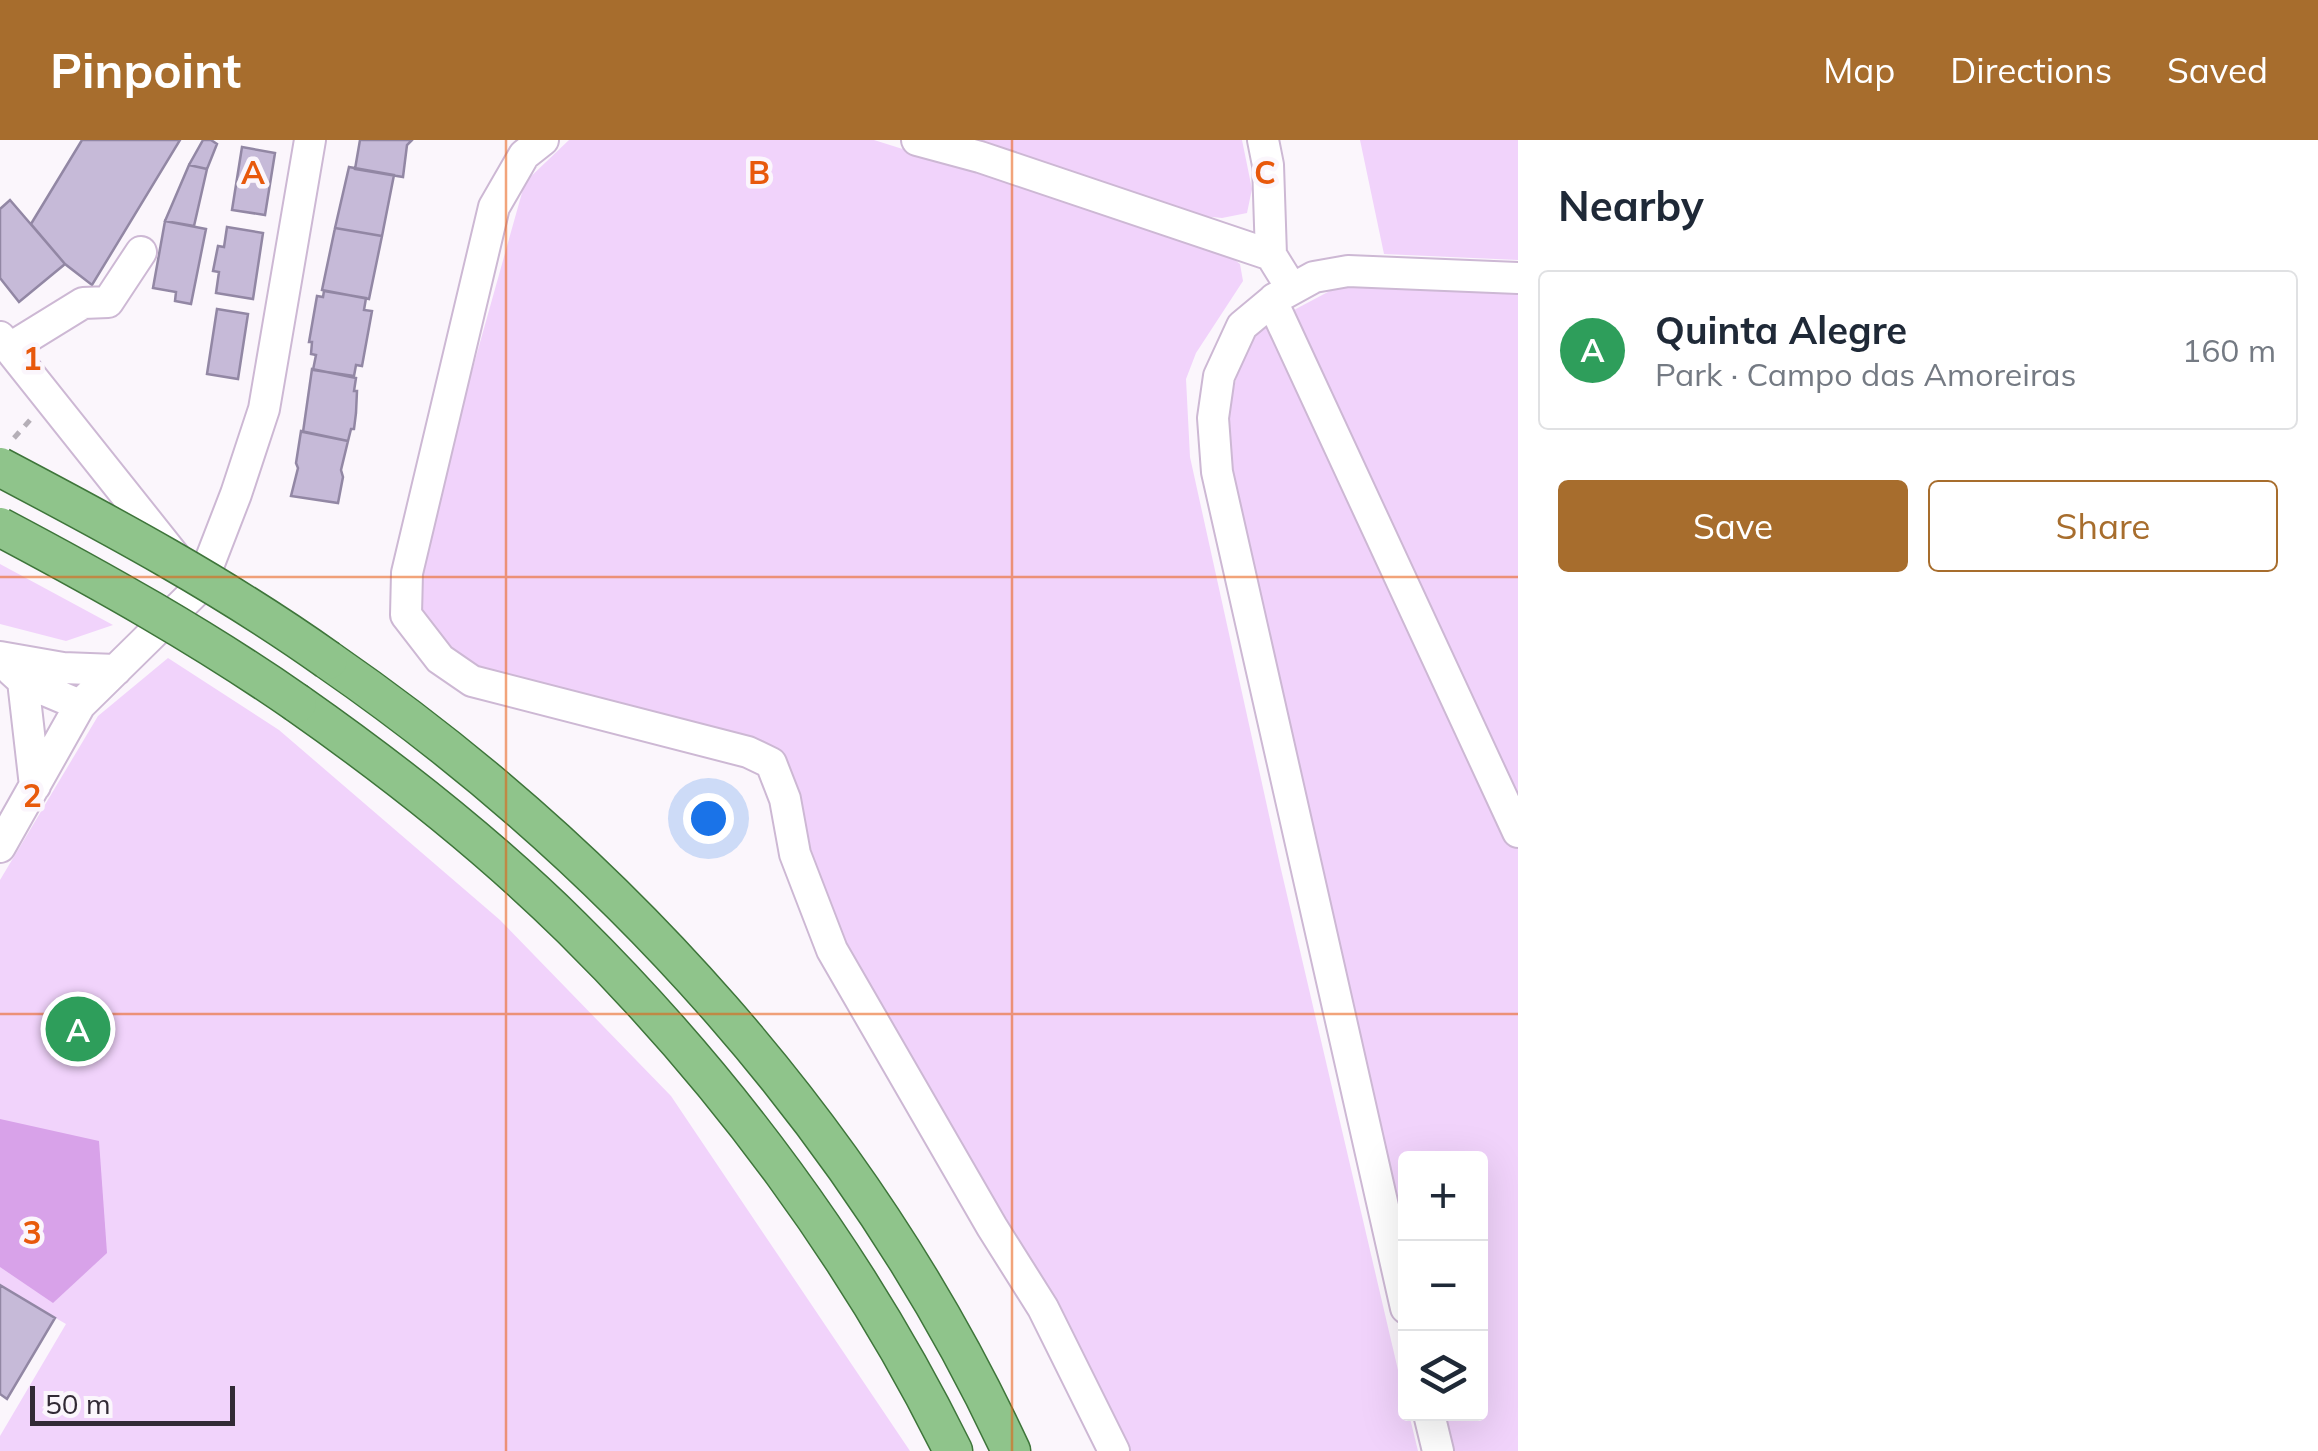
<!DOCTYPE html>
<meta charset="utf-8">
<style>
:root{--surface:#fff;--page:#f6f6f7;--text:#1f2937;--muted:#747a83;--line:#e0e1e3;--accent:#a76d2d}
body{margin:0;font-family:Mulish,sans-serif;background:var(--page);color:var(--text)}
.controls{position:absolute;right:30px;bottom:30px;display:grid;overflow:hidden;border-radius:10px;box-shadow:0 10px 40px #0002}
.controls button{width:90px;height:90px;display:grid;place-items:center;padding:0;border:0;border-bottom:2px solid var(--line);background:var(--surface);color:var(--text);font:50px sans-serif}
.scale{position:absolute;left:30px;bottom:25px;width:205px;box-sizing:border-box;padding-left:10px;border:5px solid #322a35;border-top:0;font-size:28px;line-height:35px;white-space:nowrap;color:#322a35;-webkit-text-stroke:8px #fbf6fc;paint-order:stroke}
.you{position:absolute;left:708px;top:678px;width:35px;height:35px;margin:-25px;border:8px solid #fff;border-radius:50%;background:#1a73e8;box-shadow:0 0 0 15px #1a73e833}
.badge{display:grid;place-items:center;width:65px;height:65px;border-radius:50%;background:var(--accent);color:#fff;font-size:32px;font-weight:700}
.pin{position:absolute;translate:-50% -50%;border:5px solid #fff;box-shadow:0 2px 10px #0006}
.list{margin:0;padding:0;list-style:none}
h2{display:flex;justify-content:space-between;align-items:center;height:130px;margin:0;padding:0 40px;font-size:42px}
h2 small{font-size:32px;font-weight:400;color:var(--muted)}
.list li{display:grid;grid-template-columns:65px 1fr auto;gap:30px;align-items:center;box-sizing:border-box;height:160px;margin:0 20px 20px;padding:0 20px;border:2px solid var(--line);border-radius:10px}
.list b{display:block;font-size:38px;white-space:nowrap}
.list p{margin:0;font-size:32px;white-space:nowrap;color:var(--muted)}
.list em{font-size:32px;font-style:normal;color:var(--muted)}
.actions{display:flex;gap:20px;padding:30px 40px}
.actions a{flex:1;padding:22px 0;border:2px solid var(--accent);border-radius:10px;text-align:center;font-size:35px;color:var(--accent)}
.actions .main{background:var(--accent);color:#fff}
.icon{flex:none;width:55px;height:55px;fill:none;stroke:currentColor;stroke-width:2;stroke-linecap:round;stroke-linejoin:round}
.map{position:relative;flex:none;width:1518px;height:1311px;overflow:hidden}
header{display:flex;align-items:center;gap:60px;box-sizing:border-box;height:140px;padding:0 50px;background:var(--accent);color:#fff}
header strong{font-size:48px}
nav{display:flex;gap:55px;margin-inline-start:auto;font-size:35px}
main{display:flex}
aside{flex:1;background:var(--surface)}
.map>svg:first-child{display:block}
.green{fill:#f1d3fb}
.forest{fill:#d8a2e9}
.building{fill:#c6bad8;stroke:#9287a4;stroke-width:2.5}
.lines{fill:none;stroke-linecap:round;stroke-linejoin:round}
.minor-casing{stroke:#cdb8d4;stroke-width:34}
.major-casing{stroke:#3e753a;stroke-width:41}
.path{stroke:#b5afb7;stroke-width:5;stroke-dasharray:8 8;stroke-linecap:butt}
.minor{stroke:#fff;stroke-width:30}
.major{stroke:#8fc48b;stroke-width:38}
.major-bridge-casing{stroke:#3e753a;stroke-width:41;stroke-linecap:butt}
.major-bridge{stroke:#8fc48b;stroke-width:38}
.grid{fill:none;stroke:#e8590c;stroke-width:2.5;stroke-opacity:0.55}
.grid-label{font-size:32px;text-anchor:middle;font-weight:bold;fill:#e8590c;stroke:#fbf6fc;stroke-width:9;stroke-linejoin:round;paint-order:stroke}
</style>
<header>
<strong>Pinpoint</strong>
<nav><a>Map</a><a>Directions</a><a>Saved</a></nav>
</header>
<main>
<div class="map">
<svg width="1518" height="1311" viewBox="0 0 1518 1311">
<rect width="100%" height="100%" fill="#fbf6fc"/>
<path class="green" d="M569 0H874L1221 109 1240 124 1243 141 1196 213 1186 239 1190 317 1280 725 1405 1260 1406 1274H1409L1418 1311H1123L838 799 783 616 478 529 458 520 423 477 415 450 426 395 525 42Z
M942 0H1242L1252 49 1247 73 1222 78 1203 76Z
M1360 0H1518V120L1384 114Z
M1341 145 1518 153V1311H1450L1441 1274H1480V1018H1406L1405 1127 1232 346 1226 279 1243 212 1264 186Z
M0 424 113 485 66 501 0 484Z
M168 518 279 590 500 780 671 956 910 1311H0V1296L66 1184 0 1146V740L98 576Z"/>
<path class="forest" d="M0 979 99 1001 107 1113 53 1163 0 1127Z"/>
<path class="building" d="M82 0H180L92 145 65 124 31 84Z
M203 0H211L217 4 207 29 189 25Z
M412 0 407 5 403 37 355 29 360 0Z
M242 7 275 13 265 75 232 70Z
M189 25 207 29 194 86 165 81Z
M349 27 394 35 382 96 335 88Z
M10 60 65 124 19 162 0 138V69Z
M165 81 206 89 191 164 175 161 176 152 153 148Z
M227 87 263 93 253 159 216 153 219 132 213 131 218 106 224 107Z
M335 88 382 96 369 159 322 150Z
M324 151 366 158 364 170 372 171 362 226 356 225 354 236 313 230 316 215 311 214 312 202H309L317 156 323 157Z
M217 169 248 174 238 239 207 234Z
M312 229 356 238 354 251H357L356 273 354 289H351L348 301 303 292Z
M301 291 348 301 341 330 343 337 338 363 291 356 298 328 296 323Z
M0 1145 55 1178 7 1259 0 1254Z"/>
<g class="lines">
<g class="minor-casing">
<path id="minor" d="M543 0 524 15 494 67 407 433 406 475 440 519 472 541 748 612 771 623 785 659 795 714 832 810 992 1087 1043 1168 1114 1311
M917 0 980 17 1271 115 1292 149
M1263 0 1268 25 1271 115
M1274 159 1314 137 1348 131 1518 138
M0 197 176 418
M10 208 83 163 108 162 141 112
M0 517 63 528 116 530
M12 531 23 541 80 565
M23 541 35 646
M0 707 80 565 200 447 236 354 264 269 310 0
M1406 1168 1217 332 1213 278 1219 236 1242 186 1272 161 1518 692
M1429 1274 1438 1311"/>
</g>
<g class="major-casing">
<path id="major" d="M328 520C616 719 863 992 1011 1311
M297 563C394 631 488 705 572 788 725 939 858 1118 953 1311"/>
</g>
<path class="path" d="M14 298 30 280"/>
<use href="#minor" class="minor"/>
<use href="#major" class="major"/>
<g class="major-bridge-casing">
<path id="major-bridge" d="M0 327C112 386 224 446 328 520
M0 387C102 441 202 497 297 563"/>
</g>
<use href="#major-bridge" class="major-bridge"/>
</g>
<path class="grid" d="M506 0V1311M1012 0V1311M0 437H1518M0 874H1518"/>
<g class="grid-label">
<text x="253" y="44">A</text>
<text x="759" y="44">B</text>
<text x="1265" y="44">C</text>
<text x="32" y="230">1</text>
<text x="32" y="667">2</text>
<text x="32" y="1104">3</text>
</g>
</svg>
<div class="controls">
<button>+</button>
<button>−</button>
<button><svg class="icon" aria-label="layers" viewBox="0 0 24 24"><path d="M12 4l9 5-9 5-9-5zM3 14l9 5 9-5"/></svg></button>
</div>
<div class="scale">50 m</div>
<div class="you"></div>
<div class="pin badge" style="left:78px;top:889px;background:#2e9e5b">A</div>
</div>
<aside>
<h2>Nearby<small></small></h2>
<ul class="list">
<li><span class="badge" style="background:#2e9e5b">A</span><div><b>Quinta Alegre</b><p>Park · Campo das Amoreiras</p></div><em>160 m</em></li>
</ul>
<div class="actions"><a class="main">Save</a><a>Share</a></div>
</aside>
</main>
